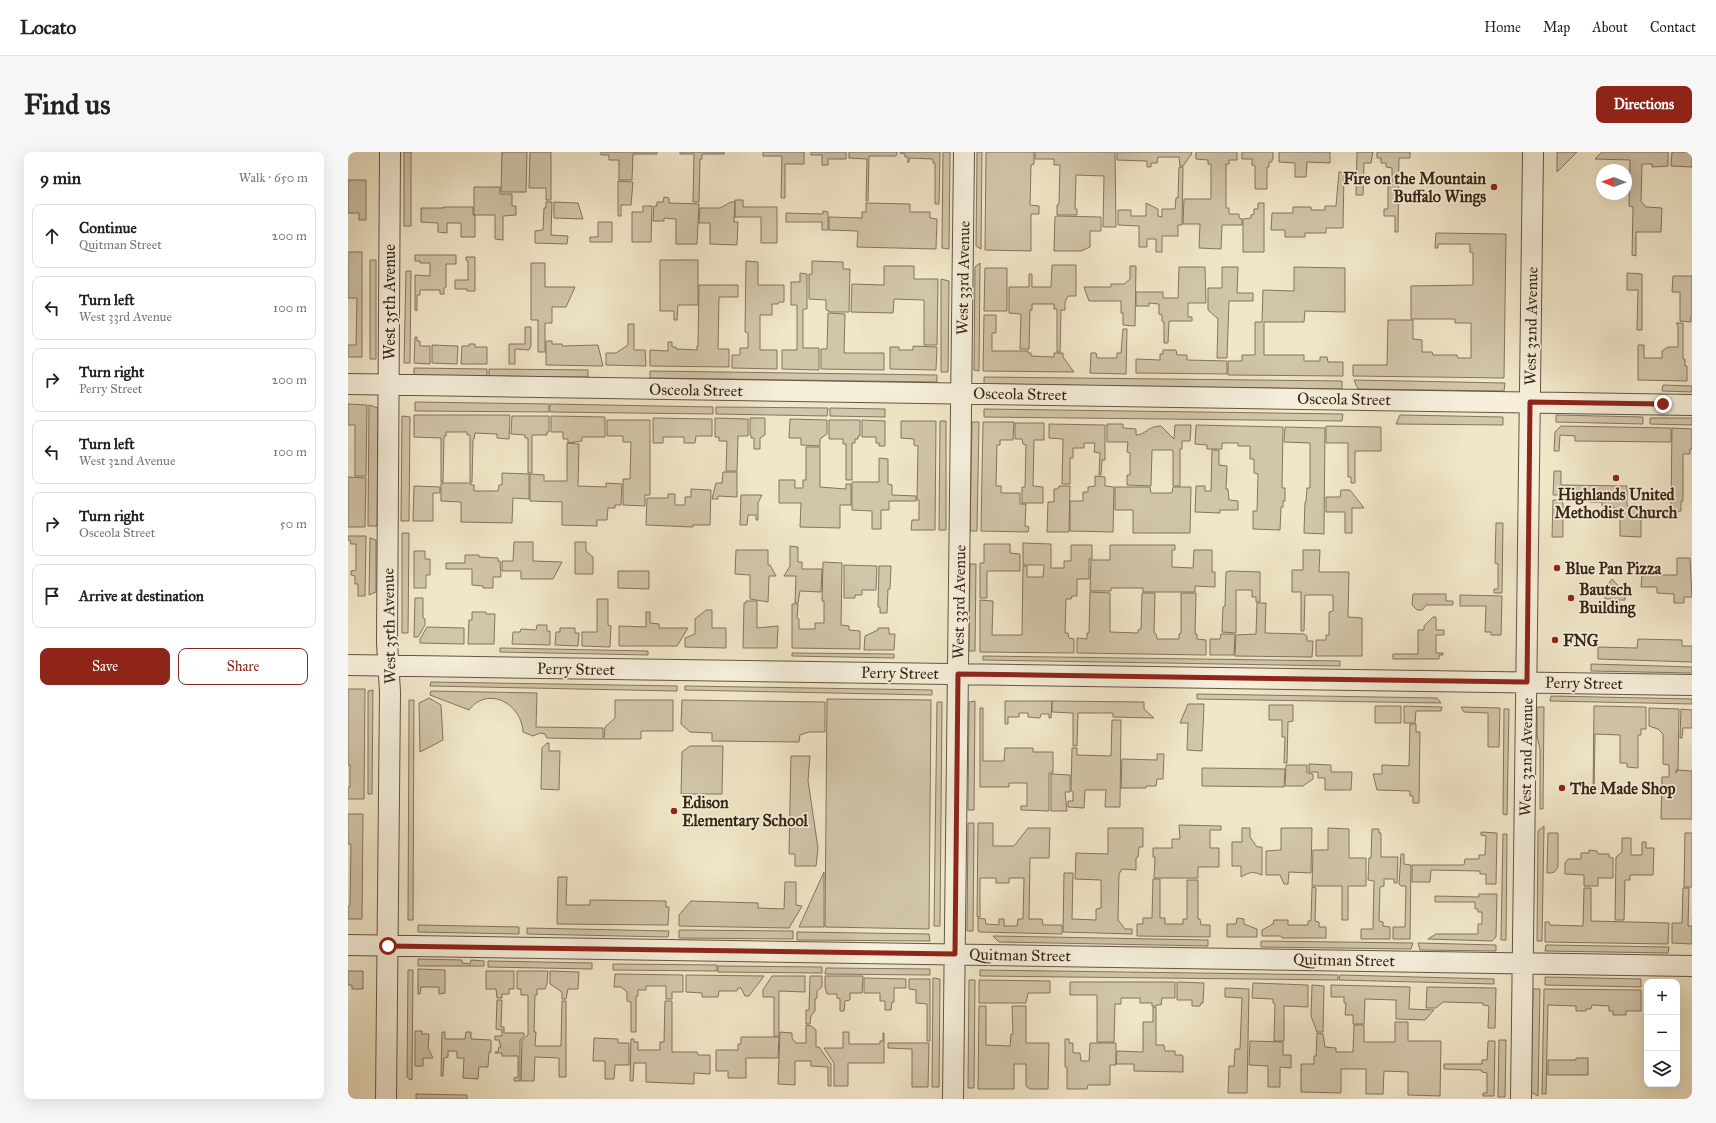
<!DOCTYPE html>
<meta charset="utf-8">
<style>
:root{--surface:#fff;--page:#f6f6f6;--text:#222;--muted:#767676;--line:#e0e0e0;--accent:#8f2418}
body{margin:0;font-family:"IM FELL Great Primer",serif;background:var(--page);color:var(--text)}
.controls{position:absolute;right:12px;bottom:12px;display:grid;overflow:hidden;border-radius:8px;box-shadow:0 4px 16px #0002}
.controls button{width:36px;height:36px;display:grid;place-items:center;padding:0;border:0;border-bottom:1px solid var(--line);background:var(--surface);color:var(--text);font:20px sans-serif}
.compass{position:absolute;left:1248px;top:12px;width:36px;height:36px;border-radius:50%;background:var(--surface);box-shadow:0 4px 16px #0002;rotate:271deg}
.stop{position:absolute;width:12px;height:12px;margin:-9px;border:3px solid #8f2418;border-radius:50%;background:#fff}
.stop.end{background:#8f2418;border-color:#fff;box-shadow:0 1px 4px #0008}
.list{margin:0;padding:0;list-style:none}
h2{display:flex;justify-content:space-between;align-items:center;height:52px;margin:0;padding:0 16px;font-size:17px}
h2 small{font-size:13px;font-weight:400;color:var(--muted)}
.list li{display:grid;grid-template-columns:26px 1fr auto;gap:12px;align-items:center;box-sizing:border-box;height:64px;margin:0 8px 8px;padding:0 8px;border:1px solid var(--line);border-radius:8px}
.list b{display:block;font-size:15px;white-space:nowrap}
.list p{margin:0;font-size:13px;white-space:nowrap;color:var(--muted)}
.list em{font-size:13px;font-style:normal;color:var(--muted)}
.actions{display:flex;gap:8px;padding:12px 16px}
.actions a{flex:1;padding:9px 0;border:1px solid var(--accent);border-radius:8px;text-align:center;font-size:14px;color:var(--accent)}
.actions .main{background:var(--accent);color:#fff}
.icon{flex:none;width:22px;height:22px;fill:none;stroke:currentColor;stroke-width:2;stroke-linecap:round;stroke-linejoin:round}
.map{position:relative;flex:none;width:1344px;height:947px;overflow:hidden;border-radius:8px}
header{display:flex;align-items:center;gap:24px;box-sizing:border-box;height:56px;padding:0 20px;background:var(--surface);border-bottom:1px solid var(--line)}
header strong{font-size:19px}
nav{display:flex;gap:22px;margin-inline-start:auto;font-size:14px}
.intro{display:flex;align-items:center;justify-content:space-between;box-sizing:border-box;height:96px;padding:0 24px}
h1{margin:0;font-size:28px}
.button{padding:10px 18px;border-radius:8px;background:var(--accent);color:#fff;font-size:14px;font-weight:700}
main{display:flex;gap:24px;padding:0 24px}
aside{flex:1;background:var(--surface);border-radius:8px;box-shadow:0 4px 16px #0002}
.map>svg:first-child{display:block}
.green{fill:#d1c5aa;stroke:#847560}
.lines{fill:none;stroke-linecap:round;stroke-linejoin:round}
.minor-casing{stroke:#665542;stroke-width:22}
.minor{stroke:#f5efdb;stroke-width:20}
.route{stroke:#8f2418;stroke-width:5}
.poi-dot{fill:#8f2418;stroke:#f5efdb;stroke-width:1.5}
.labels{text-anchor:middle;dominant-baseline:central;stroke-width:3.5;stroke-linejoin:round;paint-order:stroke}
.poi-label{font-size:16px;font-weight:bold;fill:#382515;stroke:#f5efdb;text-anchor:start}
.street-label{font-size:16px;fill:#382515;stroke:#f5efdb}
</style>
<header>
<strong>Locato</strong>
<nav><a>Home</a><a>Map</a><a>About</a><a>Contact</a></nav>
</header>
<div class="intro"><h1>Find us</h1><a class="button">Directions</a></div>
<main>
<aside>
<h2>9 min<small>Walk · 650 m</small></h2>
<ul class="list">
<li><svg class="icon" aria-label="ahead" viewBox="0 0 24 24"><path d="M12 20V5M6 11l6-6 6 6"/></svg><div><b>Continue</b><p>Quitman Street</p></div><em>200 m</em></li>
<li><svg class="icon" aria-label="left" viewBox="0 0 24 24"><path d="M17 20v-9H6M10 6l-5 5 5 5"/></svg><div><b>Turn left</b><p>West 33rd Avenue</p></div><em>100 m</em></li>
<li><svg class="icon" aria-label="right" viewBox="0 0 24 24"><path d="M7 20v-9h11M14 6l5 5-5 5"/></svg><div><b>Turn right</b><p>Perry Street</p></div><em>200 m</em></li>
<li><svg class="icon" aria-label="left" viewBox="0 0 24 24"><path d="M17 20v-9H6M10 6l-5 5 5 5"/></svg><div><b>Turn left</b><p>West 32nd Avenue</p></div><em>100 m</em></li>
<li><svg class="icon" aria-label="right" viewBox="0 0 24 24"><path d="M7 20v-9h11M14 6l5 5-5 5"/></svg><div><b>Turn right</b><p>Osceola Street</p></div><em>50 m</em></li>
<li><svg class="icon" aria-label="arrive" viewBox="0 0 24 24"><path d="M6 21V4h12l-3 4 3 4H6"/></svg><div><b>Arrive at destination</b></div></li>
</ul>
<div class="actions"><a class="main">Save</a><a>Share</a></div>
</aside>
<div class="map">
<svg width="1344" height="947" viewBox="0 0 1344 947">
<rect width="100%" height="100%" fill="#f0e6c8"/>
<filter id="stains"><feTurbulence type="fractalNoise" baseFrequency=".005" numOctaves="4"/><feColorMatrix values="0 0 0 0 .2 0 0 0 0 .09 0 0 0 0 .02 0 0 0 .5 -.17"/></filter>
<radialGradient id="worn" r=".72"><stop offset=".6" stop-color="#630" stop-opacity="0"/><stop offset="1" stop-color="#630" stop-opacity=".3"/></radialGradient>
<path class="green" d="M56 0H63V74H56Z
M154 0H179L178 40H153Z
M182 0H203V48H198V36H181Z
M253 0H309V2H285L284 28H271V8H261V3H253Z
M332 0H376V2H354V7H352L351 50H345L346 2H332Z
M415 0H456V12H437V46H433L434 4H415Z
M463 0H498V7H480V13H474V3H463Z
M501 0H549L548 4H521L520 49H518L519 7 501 6Z
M552 0H592L591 52H587V11H585V7L562 6 560 11V5H557V2L552 1Z
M595 0H602L601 97 594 96Z
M629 0H634L633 97 628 94Z
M638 0H686V12L683 13 682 53 691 54V62H683V99L637 98Z
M687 0H767L768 75H755L756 24 728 23 727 57H729V63H709V53L711 52 712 13H706V7H687Z
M769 0H844L843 3 835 14H832L831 5H810L809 11H803V15H799V9L769 8Z
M848 0H889V8H881V12H878V56H881V62H891V66L894 67V73H874L873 97 851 96 852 72H835L836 47H863V12H860V8L848 7Z
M894 0H925V7H924V10H921V15H919V37H907V14L904 13V7H894Z
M931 0H982V11L959 10 958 25H947V11L931 10Z
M1009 0H1025L1023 11H1016L1015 43H1008Z
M1029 0H1062V6H1051L1050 80H1047V64H1036V57H1040V31L1044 30V16L1038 15V11H1033V6H1029Z
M1209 0H1229L1209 20Z
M1254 0H1320V14L1304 15V12H1294L1293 49 1298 55 1314 56 1313 80H1288V104L1284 103 1285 55 1281 54 1282 8 1247 7Z
M1324 0H1344V15L1323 14Z
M831 15H835L834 73H830V84H814V100H808V87H799V95H791V74L770 73V58H783V64H798V51L810 57V64L814 65V57H827L828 46H830Z
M991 20H996L995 76H978V81H957V85H937V78H923L924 61H945V55H963V58H977V54H988Z
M0 28H18V68H11V61H0Z
M270 29 285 30 283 53H273V64H270Z
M126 35H152V42H164V54H168V63L155 64V88L147 87V63H126Z
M316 45 321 46V51L351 52 349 92H328V67L316 66V69H305L306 54H309V50H315Z
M387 48H395V55H429V91H413V65H387Z
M198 50H204L203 83 220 84 219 92 187 91V79L195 78 196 56H198Z
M206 50 230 51 235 67 206 66Z
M383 50H387L386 70H390L389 93 362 92V71H351L352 56H372Z
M518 51 562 52V60H582V66L589 67 588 97 509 95 510 79 481 78V65L514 66V60H518Z
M910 51H916V100H895V67L903 66V63L906 62V57H910Z
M295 54H304L303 90H284V60H295Z
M96 55H125V63H127V85H113V71H99V81L90 80V71L73 70V56H95Z
M475 59 480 60V78H474V70H438V61L475 62Z
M709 64 753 65V79H742V95L733 99H706L707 65Z
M250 70H264V90H242V85H250Z
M1088 81 1158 82 1156 226 1005 224V213H1039L1040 168H1065V187L1074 188V200H1084L1085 203H1109L1110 206H1123V171H1107V167H1063V134L1125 133V101L1122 100V92H1090V96H1087Z
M0 100H14V205H0V193H8L9 146H0Z
M67 103H108V112H98V135L96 136V142H92V138H72V143H69V159L67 158V123L82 124V111H72V109H67Z
M118 105H127V139H119V137H107V128H120V109L118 108Z
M22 108H28V207H22Z
M312 108H350V153H330L329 168H326V159H312Z
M398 109 410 110V133H436V150H431L430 152H424V163H412V198H429V217L384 216V203H392V196H400V181L397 180Z
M464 109 495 110V117H502L501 160H481V159L478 158V148L461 147V122H464Z
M183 111H197V135H227L218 155H204V171H197V200H190V168H183Z
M632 111 631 219 626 218 627 115Z
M704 113H728V144H720L717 150V158H713L712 200H709V157H706V152H684V158H682L681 197H672L673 162 661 161V135H681V122H684V135H703Z
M536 114H566V127H590L589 193H576V148L546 147 545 161 503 160 504 132 536 133Z
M782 114H788L787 174 775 173V161H773V149H741L736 135H763V132H776L782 127Z
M831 115H857L858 151H840V165H844V169H821L820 191H816V170L814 169V163L811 162V152L801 151V154H788V140H815V146H830Z
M874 115H890L889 141H905V149H881L879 206H869L870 167 860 158V136H874Z
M946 115 997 116V160L957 159 956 170H916V203H956V209H972V205H979L980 210H995V224L880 223V209H894V203H907V170H914L915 138 946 139Z
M637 116H659V159H636Z
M58 119H63L62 211H56Z
M452 121 459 122V157H455V196H471V218L434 217V198H449V153H443V130H452Z
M1279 121 1294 122V178H1289L1290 138H1279Z
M1325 124H1344V163L1343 164V170L1332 169V140H1324Z
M593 127 601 129 600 220H593Z
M351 133H390V145H371L370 197H381V215L302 214V198L320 199V190H324V195H328V197L349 198V194H350Z
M480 161 497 162 496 201H536V218L473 217V197H479Z
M636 163H648V181H644V199H680V201H683V204L706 205V201H715V205L726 220 635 219Z
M1328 171H1335V207H1337V214H1339V229L1290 228V193H1296V206H1314V199L1320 195H1330V174Z
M280 172H286V198H297L298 214 258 213V201H268L280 193Z
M177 175H183V194L181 198 167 197V212H161V192H177Z
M775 177H779L778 222 742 221 743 201H748L749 206H769V201H773Z
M67 185H69V189H72V194H82V212L66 211Z
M198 189H204V192H214V194L250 193 255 214 198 213Z
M121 192H127V195H139V212H113L114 194H121Z
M84 193 110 194 109 212 84 211Z
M565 194 589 195 588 218 542 217V195H551V198H565Z
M815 198H828L829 203H839V208L879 209V222L788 221V207L812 208V202H815Z
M66 216 139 217V224L66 223Z
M141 217 240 218V225L141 224Z
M302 219 589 223V230L302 226Z
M636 225 994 229V237L636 232Z
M1006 228 1157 231 1156 239 1010 237Z
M1315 233 1344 234V240L1314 239Z
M67 250 201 252V260L67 259Z
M0 252 19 253 18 324H7V273H0Z
M202 252 365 255V262L202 260Z
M21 253 30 256 29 374H20Z
M368 255 480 256 479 264 368 262Z
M482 256 537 257V265L482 264Z
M636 257 995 262 994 269 636 265Z
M66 263H162L161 287 149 286V282L127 281 126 287 125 288 124 330H122V283H119V280H98V284H96L95 330H93V286L66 285Z
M1052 263 1155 265V273L1048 272Z
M1208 263 1295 265V272L1208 270Z
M54 264 62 265 61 369H53Z
M164 264H201V280H199V283H184V321H180V286H177V283L163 282Z
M203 264 257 265V285H234V289L220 291V287H215V280H203Z
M305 266 364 267V284H348L347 291H336V285H315V291H305Z
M367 266 400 267V284H390L389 319H378L379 289H371V285H367Z
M402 266H417V283L412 286V297H406V286H403V283H402Z
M1302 266H1344V273L1302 272Z
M442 267 479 268V282L472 287V294L453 293V286H441Z
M259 268H302V343H297V354L275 353V327H282L283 290H275V284H259Z
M481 268H512V284H510V287H507V291H504V328H498V292H495V287H481Z
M514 268 537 269V294H531V291H528V285H514Z
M553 269H588L587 378H563L564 368H571V348H569L570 294 566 293V287L553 286Z
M592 269H598V378H591Z
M624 270H631L629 379H622Z
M635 270H666L665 288H652V293H649L648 334H653V341H672V352H678L677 374 681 375 680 380 633 379Z
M667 271H696V288H686L685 334 695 335V351H674V335H677L678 293 675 292 674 287H667Z
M701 272 757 273V308H754L753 323H751L752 301 746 300 747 291H736V296H725V306H722V332H714L715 287 701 286Z
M759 272H775V276L788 277V283C798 283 799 274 813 274L826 287 827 273H843L842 289H834V297H832V334H825V298H804L803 334 779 333V323H782V301L779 300 780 290H759Z
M848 273 935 275 934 336H937V349H935V355H933L932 378 905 377V359H909L910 322 906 321V307H902V294H890V291H874V297H859V293L847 292Z
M978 274 1033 275V299H1007V331H1003V325H1000V291H978Z
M1213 274 1323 276V290L1227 289V284L1212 283 1211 299H1206L1207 280Z
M937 275 977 276 976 382 956 381 957 350H958L959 336H962V291L936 290Z
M1324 276 1344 277V297H1342V302H1335V349H1333V359L1319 361V356L1323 355Z
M219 291 231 292 230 334 258 335V331L274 332 273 353H267V356H260L259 368H249V374L214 373V350L182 349V322L196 323V329H219Z
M458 295H472V335L498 337V332H503V353H492V376L452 375 453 351H431V328H447V336H455V328H458Z
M864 298H871V313L879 314 878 337H880L881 348 890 349V358H872V361L847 360 848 334H857V339H863Z
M531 306 540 307V332L544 333V343L568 344V349H541V358H533V377H524V359L504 358V330H531Z
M1206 319H1213V333L1279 334V354L1293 355V385L1272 384V357L1265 356V354H1254V350H1242L1241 347 1222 346 1221 348 1216 343H1205Z
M375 320H389V345L370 344V347H364L368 331H374Z
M154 321 181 322V347L165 346 164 371 113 370V350L93 349V331H123V333H126V339H150L151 333H154Z
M747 324 757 325V334L766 335 765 380 722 379V349H735V340H740V335L747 334Z
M0 325 18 326 17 375H0Z
M66 334 92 335V341H85V369H65Z
M711 334H722L721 380H699L700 350H706V337H710Z
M767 335H802L803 341H824L825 335H843L842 381H785V358H767Z
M343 337 363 338 362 373H345V375L298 373 299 346H320V342H327V353H337V345H343Z
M993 338H1002L1016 356H1004V381H997V360H978V345H992Z
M393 343H414L410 351V368H408V363H400L399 373H392Z
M1205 348H1212L1215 351V385H1204Z
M1148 371H1155L1154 441H1146V437H1150V412L1147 411Z
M54 381H61L60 481H54Z
M0 384H18L17 444H10V432H7V424L3 423V419L8 418V392H3L2 388H0Z
M22 386 28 388V440L21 443Z
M166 390H185V409L214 410 205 427H173V419H154V409H165Z
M227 390H238V399L245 405V422H227Z
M675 391 703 392V416H716V409H723V393H744V407H741V427H729V444H724L723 447H718L717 481H720L721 486 726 487V501L632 500V448L645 449 644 483H674L675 414H679V425H695L696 413H675Z
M636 392H662V401L672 402V419H639V446H632V411H636Z
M762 393H827V398H824V415L845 416 846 398H864V420H867V435L847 434V440H795V436H763V439H742L743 408H762Z
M442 394 450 395V410H454V417H474L473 440 452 439 450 451H447L448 424H436L442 414Z
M388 398H420V413H422L428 424H421L420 450 402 447V423L387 422Z
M955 398H972L971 420H1001L1000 465 1014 466V504H968V488H978V483H981V460L985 459V443H957L956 479H953V440H944V418H955Z
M66 399H77V407H82V423H78V436H66Z
M117 403H131V405L150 406V409H152L153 425H145V436H135V434L124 433V417H98V411H117Z
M1329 406H1342L1344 445H1336V451H1326V442L1309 441V435H1293L1294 423H1329Z
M475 410 494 411 493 473 501 474V478L512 479V497L444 496V452H450L449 466 451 467V477H467V471H476V449H474Z
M622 412H628L627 499H621Z
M496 413 529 414 528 438H514V443H507V446H496Z
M531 414H543L542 437H540L539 461H532V455H530Z
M270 419H301V437L270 436Z
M882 419 912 420V450H908V445H904V438H888V481L874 480 875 455 877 454 878 420Z
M1264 427 1277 441V448H1271V457H1264V447H1257V437Z
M742 440 762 441V480L790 481V478L793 477 794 441H807L806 481 808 482 809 487H831V482L833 481V441H848L847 482H849V487L858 488V503L729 501V486L739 487V481H741Z
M1065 442H1098V449H1105V453H1078L1074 458H1069L1064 453Z
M1112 443 1154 444 1153 483H1143V480H1137L1138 454H1112Z
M67 446H75V466L77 467V473L70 485H66Z
M249 447H260V473L263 474 262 495 234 494V480H249Z
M398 449H409V476L430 474 429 496H395L396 451H398Z
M909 451H918L917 481 956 482 959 484V489H965L964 505 887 504 888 483 908 482Z
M358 458H364V476H378V496L337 495V486L347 482V467Z
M124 460H138V462H147L146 492H120L121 468H124Z
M298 460H302V471L311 472V476H340L329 494H271V474L298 475Z
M1085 465H1088V478H1096V483H1088V501H1095V503H1091V507H1045V502H1070V478H1076V474Z
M189 473H199V479H202V493L164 492 165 480H172L173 477 188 478Z
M79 475 116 476V492L72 491V487Z
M212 476H227V481H231L230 494 207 493 208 480H212Z
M530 476H541V482H547L546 498H516L517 484 530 478Z
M873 482H887L886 503H862V487H872Z
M1290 487 1334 488V494H1344V510L1250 507V495L1289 496Z
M152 496 300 499V503L152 500Z
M444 501 546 502V506L444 504Z
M635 504 992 509V514L635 508Z
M1243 512 1344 515V521L1243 519Z
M83 530 329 534V539L82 534Z
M337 534 584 538V543L337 538Z
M0 537H17L16 647H0V635H2V613H0Z
M25 538 24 642H20V539Z
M83 539 189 541 188 575 255 576V587L199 586 197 582 192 581 185 584 175 580C174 552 140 533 121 558L82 543Z
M849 542 1089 546 1093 551 849 547Z
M1203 544 1344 547V552L1202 549Z
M81 546 93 553 95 588 72 600 71 551Z
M479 547 583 548 581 777 477 775Z
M61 548H66L65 768H60Z
M267 548H325V579H293V587H256L257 575 267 566Z
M334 548 477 550V580H461L452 583 451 590 364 589V581L342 580 333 572Z
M627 549 626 658H620L621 550Z
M657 549H704L703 566H701V562H693L692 566 680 565V561H671V565H660V572H657Z
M704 549 796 550V557L806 566 765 565V561H730L729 594H725V561L704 560Z
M589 550H594L592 774H586Z
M840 552H856L854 599 839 598 840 571H832Z
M921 553H945V569L940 570 939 611H936L937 585H934V568H921Z
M1027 554H1053V571H1027Z
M1056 554 1094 555 1093 559H1068L1067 571H1056Z
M1246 554 1298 555V577H1293V583H1290V616L1279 615V611H1272V583L1247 582 1246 641H1245Z
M1113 555 1152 556 1151 595H1140V561L1116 560Z
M1189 555H1196L1195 657H1192V597L1189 584Z
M632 556H635V609H656L657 596H685V600H705V621H701V659L673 658V654H679V631H661V635H632Z
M1301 556 1331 557 1330 618H1328V621L1329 618 1344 619V667H1313L1314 625H1321V613L1315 612V582L1310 577 1301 574Z
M1156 557H1161L1159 663 1155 662Z
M1333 557 1344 558V576H1335L1334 586H1332Z
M764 568H773L772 655H757L758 638H737L736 656 720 655V649H725V640L723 639 724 596H729V603L763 604Z
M1062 572H1068V580H1072L1071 651H1065V644H1062V639L1029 638 1025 622H1034V613L1061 614Z
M199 591H201V599H212L211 638 193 637 194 596Z
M342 594H375L374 642H333L334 600Z
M809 602H816L815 627H809L808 634H798V636H773L774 607 809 608Z
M443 604H462L460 629 470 696 468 714H447V702H441Z
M961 612 983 613V620H1004L1003 638H977V626H970V620H961Z
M938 613H959V621L965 622V627L955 634H937Z
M854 616 937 617 936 635 854 634Z
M703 622 722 623V640H717L719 659H703Z
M0 662H15L14 767H0V755L2 754 3 692H0Z
M620 671H626L625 779H619Z
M630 671H645V694H666L680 676H702L701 706H682L681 767H694L695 773H714V782L631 780 630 778V766L637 767 638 772 651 773V767H656V774H669L670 767H675L676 726H661V731H648V726H632V765H629Z
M831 673 873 674V678H862V696H871V715H850V726H806L807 705H805V696H824V687H832Z
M1196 674 1194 789H1189L1190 679Z
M760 676H795V695H791L790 705 788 706V718L774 717 771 722 770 768 777 777H784V782L715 780 716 721H725L724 767 748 768V757L753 756V728L727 727 728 701 760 702Z
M894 676H902V685L909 695H914V723C905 719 902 720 893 725V714H884V690H894Z
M933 676H964L963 721 941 720 940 732H936L932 723H918V699L933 698Z
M980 676 1001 677V706H1018V734H1000V768H994V734H964L965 698H980Z
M1024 677H1031V681H1033V705H1050L1049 731H1046V727H1036V734L1032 735 1031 769 1035 770V774L1042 775V787H1013V777H1025L1026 729 1020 728 1021 706H1023Z
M1133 680 1149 681 1148 732H1138V722H1132V719L1083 718 1082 730H1064V713H1116L1117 707H1131V703H1137L1138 684 1133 683Z
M1200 681H1210V714C1208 720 1206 721 1199 721Z
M1337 681H1344V735H1336Z
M1155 682H1159L1158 788H1153Z
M1274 686H1283V703H1294V690H1298V696H1306L1305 723H1282V728H1277L1276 768H1267L1268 705 1274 700Z
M1241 698 1249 699 1250 702H1261V705L1265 706V726H1250V734H1236V723L1217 722V711L1220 707H1233V701H1241Z
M1053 702H1056V712L1063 713 1062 787H1045V775H1057L1058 734H1053L1051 732Z
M476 720V775H451Z
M210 725H219L218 753H242V748L318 749V755H321L320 773 209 772Z
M805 727H812V766H817V772H835V767H839V728H850V767H852L853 773H862V785L789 784V772H795V766H804Z
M437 730H448V753L454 754 441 776 331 774V763L343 749 410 751V756L436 757Z
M964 735 968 736 967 769 971 770V775H978V786H934L933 784H914V778L925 772 926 768H940V773H960V769H963Z
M1236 736H1243V769L1321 771 1320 792 1197 790V770H1201L1202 773 1235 774Z
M1335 736H1341L1340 774H1344V792L1324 791V771H1334Z
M1131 742H1149L1148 785 1144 789 1080 787 1088 782H1130V772H1134V760H1130V757H1127V750H1087V744L1131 745Z
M889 766 896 767V772L909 777V785H879V772H888Z
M70 773 171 775V782L70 780Z
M179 776 321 779 320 785 179 782Z
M331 778 445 779V787L331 786Z
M449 780 581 782 582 789 449 788Z
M645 784 860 788V794L651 790Z
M913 789 1065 791 1063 797 913 795Z
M1070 791 1148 793V799L1072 798Z
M1198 793 1321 795 1320 801 1197 799Z
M70 807 114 808V811L122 812 123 808 136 809V814H70Z
M140 809 244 811V817L140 815Z
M265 812 369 813V819L265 818Z
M370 814 474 815V821L370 820Z
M478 816 582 817V823L477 822Z
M70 817 97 818V841L91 842V835H73L72 842H70Z
M60 818H65L64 928 61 927 59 925Z
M632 818 990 823V828L632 824Z
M0 819H15V837H4V833H0Z
M138 819H166V837H161V842H154V846H149L148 837H138Z
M169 819H200L199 832 197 837H189V843H187L186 880H188L187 894H213L214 849H218V925H211V906L187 905 186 929H173L174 888 180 883V843H173V837H169Z
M202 819 231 820 230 837H220L218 847H214V840L202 832Z
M267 822 335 823V840H324V847H318V834H298V838H290V844H288V880H283V850L279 849V840L273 835H266Z
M338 823 416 824 401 844H397L393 836H390L389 839H371L370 845H354V841L338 840Z
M992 823 1146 827V832L991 828Z
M424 824H457V840L431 839V884H426V845H415V838Z
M462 824H474V835L469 839V846L467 847V859L463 864 462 872H458V858H461Z
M477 824H515L514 841H502V848L497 849 496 859H492V847L489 846V842H479L477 835Z
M1197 825 1293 827V835L1197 833Z
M516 826 558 827V836H546V850H544L543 858H537V849H532V841H516Z
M585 826 592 827 591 935H584Z
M561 827H582V889H579V852L568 851V838L561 837Z
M621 828H627L626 936H620Z
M631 828 702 829V841H680L678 851H631Z
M722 830H827V846H814L813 853H809L808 854H804V851H792V846H773V852H767L766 890H749V843H722Z
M829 830 856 831 855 851H853L852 854H844V848H829Z
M905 831 960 833V855L936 854V889H926L927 852 925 851V847L904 846Z
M964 833 976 834 975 880H969L963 864Z
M983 833 1062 835 1061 857 1086 858 1077 868 1048 867V848L1017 847 1016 872H1005V863H997L998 851H996V845H983Z
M1079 835 1148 836 1147 876H1140L1141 854 1135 853V851L1095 850 1088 856H1078Z
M877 836 901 837 899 941H880L881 914H886L887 897H892L894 846 877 845Z
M1185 837H1192L1190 944 1183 940Z
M1196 837 1293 838V859H1278V863H1265V859H1261V854L1244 853 1243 857H1238V859H1228V854L1200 853 1198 942H1194Z
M149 848H154L153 875H156V881H176V884L172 888V929H166V926L170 925V904H154V901H147V900H150L151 895H153L151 888H147V884H154V878L148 877Z
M317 849H324V900H349L350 903H362V922L346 921V932L298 930V911H286L285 929H282L283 887H286V890H290V898H312V890H316Z
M631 854H638V893L662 894 663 882H665L664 854H678V891H701L700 937H682L678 934V912H666V937H630Z
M805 855H808V893H816L817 899H827V903H834L835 905V920L786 919V912H768L769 899 795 900V870H805Z
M1047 870H1060V889H1093L1092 944 1060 943V920L1036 919 1035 942H1018V917H993V941L953 940V912H966V904H968L969 881 975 882 977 895 988 896V900H1005L1006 873H1016V890H1047Z
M458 873 463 874 468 878V895H471L483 912V934H480V915L463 914V909H447V933L430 932 432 880 444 881V886L448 891H458Z
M67 879H74V882H81L80 896 85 906H75V914H67Z
M94 880H97V887H117L118 880H123V887L143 888V900H141L140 915H131L130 927 115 926 116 906H109V899H100V905L96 906 95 924H93Z
M495 880H501V892H532V889H535V881H536V911H500V934H486V911L476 896H495Z
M393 885H431L430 906H398V926H380V919H368V898H390V892H393Z
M246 886 270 887V891H281V913H267L266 927H257V909H245Z
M717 887H721V891H725V901H732L733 909H741L742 891H768V913H762V933H740L739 937H719V915H717Z
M1151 888H1158L1157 945H1150Z
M902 889 935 890V903H943V916L932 915V935H920V914L901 913Z
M1140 889H1147L1146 944H1135V941H1139V921L1134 920 1133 918 1096 917V912H1134V908H1139Z
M540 891H581L580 935H564V897L540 896Z
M1228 906H1240V923H1200V908H1228Z
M68 942 119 943V947H68Z"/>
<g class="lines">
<g class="minor-casing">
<path id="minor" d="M0 232 1344 253
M0 513 1344 533
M0 793 1344 814
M38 947 42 540 39 491 42 0
M605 947 616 0
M1173 947 1185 0"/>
</g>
<use href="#minor" class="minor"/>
</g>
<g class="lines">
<path class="route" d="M40 794 607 802 610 522 1179 530 1182 250 1315 252"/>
</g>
<g class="poi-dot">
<circle cx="1146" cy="35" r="4"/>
<circle cx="1268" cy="326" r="4"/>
<circle cx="1209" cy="416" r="4"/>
<circle cx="1223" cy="446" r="4"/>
<circle cx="1207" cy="488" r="4"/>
<circle cx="1214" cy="636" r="4"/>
<circle cx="326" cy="659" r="4"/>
</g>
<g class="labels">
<g class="poi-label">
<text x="1138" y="26" text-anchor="end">Fire on the Mountain<tspan x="1138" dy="18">Buffalo Wings</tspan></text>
<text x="1268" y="342" text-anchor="middle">Highlands United<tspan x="1268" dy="18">Methodist Church</tspan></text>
<text x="1217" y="416">Blue Pan Pizza</text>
<text x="1231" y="437">Bautsch<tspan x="1231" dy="18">Building</tspan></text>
<text x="1215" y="488">FNG</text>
<text x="1222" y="636">The Made Shop</text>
<text x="334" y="650">Edison<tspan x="334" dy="18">Elementary School</tspan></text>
</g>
<g class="street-label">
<text transform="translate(615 126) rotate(-89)">West 33rd Avenue</text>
<text transform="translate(41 150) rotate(-90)">West 35th Avenue</text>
<text transform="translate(1183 174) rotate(-89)">West 32nd Avenue</text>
<text transform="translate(348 238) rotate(1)">Osceola Street</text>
<text transform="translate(672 242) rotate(1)">Osceola Street</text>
<text transform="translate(996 247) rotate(1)">Osceola Street</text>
<text transform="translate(611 450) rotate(-89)">West 33rd Avenue</text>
<text transform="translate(41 474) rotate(-91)">West 35th Avenue</text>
<text transform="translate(228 517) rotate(1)">Perry Street</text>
<text transform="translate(552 521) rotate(1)">Perry Street</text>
<text transform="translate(1236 531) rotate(1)">Perry Street</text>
<text transform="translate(1178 605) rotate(-89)">West 32nd Avenue</text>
<text transform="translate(672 803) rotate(1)">Quitman Street</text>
<text transform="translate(996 808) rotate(1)">Quitman Street</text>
</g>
</g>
<rect width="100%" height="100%" filter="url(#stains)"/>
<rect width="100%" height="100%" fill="url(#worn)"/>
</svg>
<div class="controls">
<button>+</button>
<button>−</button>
<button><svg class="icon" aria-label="layers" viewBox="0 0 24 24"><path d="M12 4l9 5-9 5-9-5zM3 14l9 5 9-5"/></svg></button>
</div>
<svg class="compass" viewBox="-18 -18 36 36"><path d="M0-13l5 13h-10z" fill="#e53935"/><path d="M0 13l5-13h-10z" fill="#767676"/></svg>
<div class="stop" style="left:40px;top:794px"></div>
<div class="stop end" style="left:1315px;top:252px"></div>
</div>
</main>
